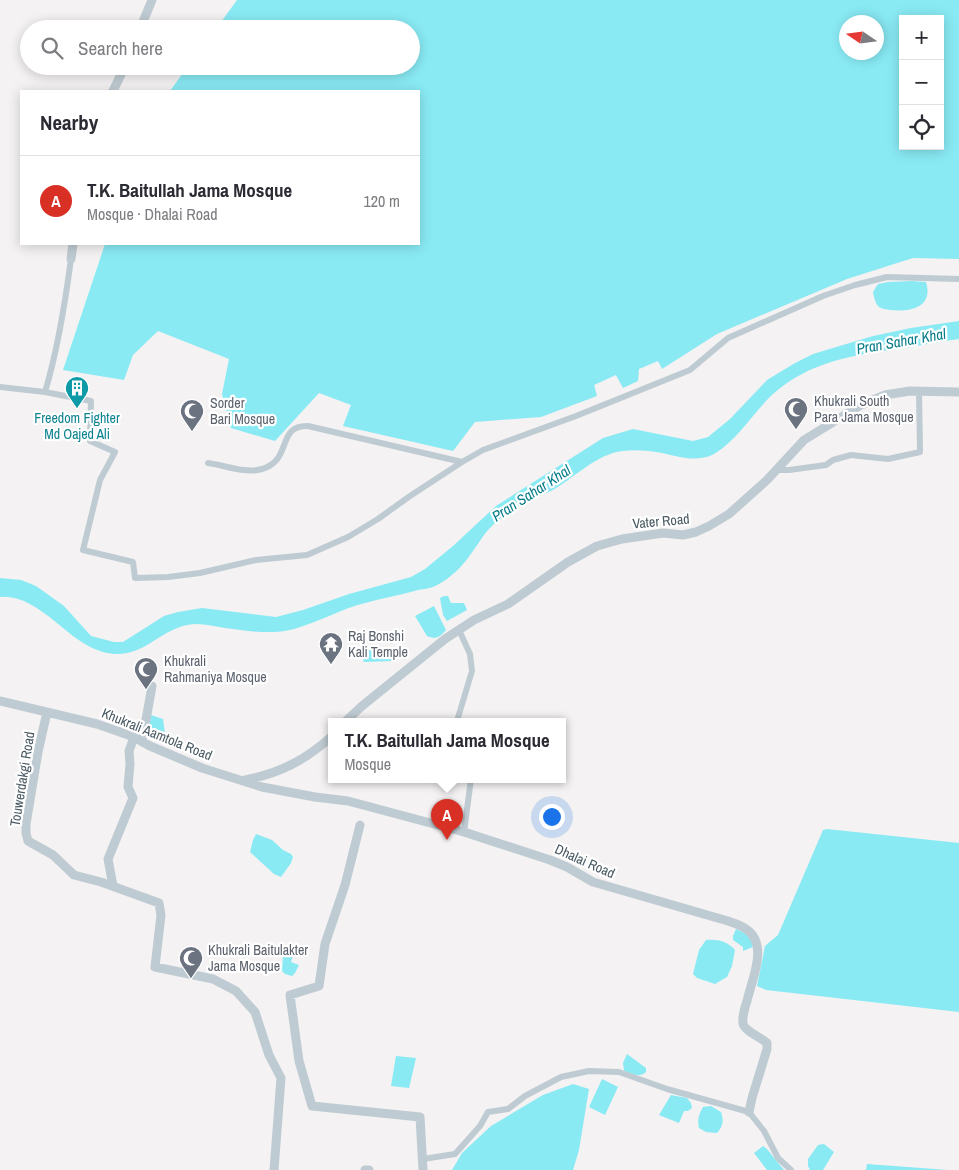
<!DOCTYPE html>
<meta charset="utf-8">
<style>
:root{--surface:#fff;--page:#f2f2f3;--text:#2b2b33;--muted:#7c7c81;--line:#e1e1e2;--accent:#d93025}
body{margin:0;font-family:"Archivo Narrow",sans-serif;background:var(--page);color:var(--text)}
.controls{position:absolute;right:15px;top:15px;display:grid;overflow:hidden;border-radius:0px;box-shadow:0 2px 12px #0003}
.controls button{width:45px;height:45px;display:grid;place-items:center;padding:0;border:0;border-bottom:1px solid var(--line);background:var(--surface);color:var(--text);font:25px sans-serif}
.compass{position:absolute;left:839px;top:15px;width:45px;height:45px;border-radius:50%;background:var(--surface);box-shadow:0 2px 12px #0003;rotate:283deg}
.you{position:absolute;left:551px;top:816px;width:18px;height:18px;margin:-12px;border:4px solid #fff;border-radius:50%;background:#1a73e8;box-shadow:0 0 0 8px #1a73e833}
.badge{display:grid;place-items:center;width:32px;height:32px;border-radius:50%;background:var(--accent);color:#fff;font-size:16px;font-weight:700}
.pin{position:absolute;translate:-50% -41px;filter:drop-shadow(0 1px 2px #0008)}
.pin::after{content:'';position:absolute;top:26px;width:18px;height:15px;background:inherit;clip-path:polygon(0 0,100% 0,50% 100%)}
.popup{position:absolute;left:328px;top:718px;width:238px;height:65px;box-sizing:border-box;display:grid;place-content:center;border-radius:0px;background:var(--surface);filter:drop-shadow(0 1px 4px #0005);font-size:16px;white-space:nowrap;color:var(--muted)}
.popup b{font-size:19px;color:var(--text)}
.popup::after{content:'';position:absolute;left:50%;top:100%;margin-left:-10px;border:10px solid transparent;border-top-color:var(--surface)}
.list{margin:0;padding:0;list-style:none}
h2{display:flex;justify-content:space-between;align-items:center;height:65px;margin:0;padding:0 20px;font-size:21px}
h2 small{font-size:16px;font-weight:400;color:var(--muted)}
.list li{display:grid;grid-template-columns:32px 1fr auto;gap:15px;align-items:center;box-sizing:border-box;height:90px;padding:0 20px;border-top:1px solid var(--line)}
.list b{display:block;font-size:19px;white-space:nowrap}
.list p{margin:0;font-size:16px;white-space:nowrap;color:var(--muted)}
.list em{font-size:16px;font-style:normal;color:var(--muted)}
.icon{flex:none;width:28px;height:28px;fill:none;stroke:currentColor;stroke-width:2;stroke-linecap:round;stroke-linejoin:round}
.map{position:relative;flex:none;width:959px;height:1170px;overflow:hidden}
.search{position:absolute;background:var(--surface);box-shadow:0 2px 12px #0003;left:20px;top:20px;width:400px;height:55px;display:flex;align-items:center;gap:12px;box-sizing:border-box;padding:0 18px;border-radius:28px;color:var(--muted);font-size:19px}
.panel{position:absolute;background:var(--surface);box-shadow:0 2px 12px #0003;left:20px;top:90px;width:400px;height:155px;border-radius:0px}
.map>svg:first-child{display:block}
.water{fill:#89eaf4;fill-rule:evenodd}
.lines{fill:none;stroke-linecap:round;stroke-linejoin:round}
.minor{stroke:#bfcbd2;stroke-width:6}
.tertiary{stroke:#bfcbd2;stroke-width:9}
.labels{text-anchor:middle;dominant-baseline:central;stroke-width:4.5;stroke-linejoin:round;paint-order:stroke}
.worship-label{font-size:14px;fill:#5b616d;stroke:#fff;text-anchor:start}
.culture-label{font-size:14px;fill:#0d838f;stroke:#fff}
.street-label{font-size:14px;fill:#485861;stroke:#fff}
.water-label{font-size:15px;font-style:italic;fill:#067c89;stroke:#fff}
</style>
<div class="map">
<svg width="959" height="1170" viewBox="0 0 959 1170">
<rect width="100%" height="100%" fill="#f4f2f2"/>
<path class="water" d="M237 0H959V259L913 258 847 279 717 334 662 369 658 361 639 369 638 381 623 388 616 375 594 385 597 396 541 417 475 422 453 451 343 426 351 405 319 393 275 441 231 428 222 394 229 359 158 331 133 355 124 380 63 370 105 244H419V91H170L188 66H411V29H216ZM903 19H940V146H903ZM846 22H876V52H846Z
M912 281 926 282C934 308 909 312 890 310 886 309 882 309 879 307 875 303 874 297 873 292L878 284 888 282Z
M959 321V339C943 341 927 344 911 347 863 354 818 358 779 389 755 408 741 438 714 454 695 464 675 455 656 452 643 450 625 449 613 453 591 460 573 478 553 490 545 494 536 496 528 500 516 506 503 516 493 525 483 534 478 545 470 555 463 566 450 578 439 584 433 588 425 589 418 590 401 595 383 598 365 603 341 609 319 622 294 629 271 635 248 631 225 628 212 626 200 622 187 625 155 632 141 662 103 652 67 643 40 594 0 597V578L21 580 36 586 64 606 91 636 114 642H123L164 616 178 612 202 608 276 617 303 610 349 594 411 577 425 569 453 546 496 506 603 438 633 429 693 441 708 437 730 419 767 380 795 363 813 354 873 336 911 328Z
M444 596H448L451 603H464L467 610 447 621 443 615 440 598Z
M434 606 446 630C440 637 436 640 427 636L415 616Z
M392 648 393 661 364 662 359 649Z
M151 715 163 719 166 741 148 735Z
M827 829 959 843V1012L766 990 757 986 765 946 778 935 823 830Z
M256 834 272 840 283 850 291 854 293 857 291 863 281 877 274 874 250 852 253 840Z
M736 929 751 936 753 947 743 951V947L733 940V936Z
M706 940C718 939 727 941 735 950L732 966 727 977 715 984 697 978 693 974 699 950Z
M290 950 293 956 291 962 299 965 295 973 292 976 285 974 282 971 283 956 286 951Z
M627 1054 646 1068V1072C639 1078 632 1074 624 1071L623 1063Z
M396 1056 416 1058 409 1088 391 1086Z
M602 1079 618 1087 605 1115 589 1107Z
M573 1084 589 1089 579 1150 573 1170H452L462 1153 491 1126 543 1095Z
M671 1095 687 1098 691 1103 692 1108 688 1111H684L679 1123 659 1115Z
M711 1106 721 1112C724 1121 723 1126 717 1133L706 1132 699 1128C697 1119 699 1114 703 1107Z
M824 1144 834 1152 823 1170H810L808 1166V1159L818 1145Z
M763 1146 767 1149 784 1170H767L754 1153Z
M867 1164 948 1170H866Z"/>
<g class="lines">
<path class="minor" d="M0 387 45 392C58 349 65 304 71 259
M45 392 91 401 90 441 115 452 100 480 83 550 133 562 135 578 168 577 200 573 256 560 307 555 348 537 378 519 410 496 462 462 483 450 576 416 690 370 728 338 823 296 855 285 887 277 959 279
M208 463C224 465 245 474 262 469 293 460 276 425 308 426L462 462
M776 470H789L826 465 833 460 851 455 888 459 920 452 919 392
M457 721 472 671 470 654 459 630
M464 832 471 779
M423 1159 455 1154 480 1126 488 1112 508 1109 525 1096 561 1077 589 1071 619 1072 667 1089 749 1112 764 1131 778 1158 791 1170"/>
<path class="tertiary" d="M140 29 152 0
M113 91 125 66
M71 259 73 244
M0 701 97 724 134 737 150 746 202 768 262 787 315 797 348 801 464 832 550 860 567 867 593 882 728 921C734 923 741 925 746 929 769 944 752 979 747 1001 745 1007 742 1017 743 1024 746 1032 761 1037 767 1043V1049L752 1098 749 1112
M47 712 38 752 26 824V833L28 841 53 855 74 875 101 882 159 903 161 915 155 967 213 979 236 991 255 1012 269 1055 281 1078 274 1170
M346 721 362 706 445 639 474 620 508 604 568 562 597 546 622 539 663 533 683 535 696 532 709 526 729 514 767 480 804 440 861 405 885 395 910 391 959 392
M142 742 152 686
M245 780C280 773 306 760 332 736
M360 825 345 885 325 944 319 986 290 995 299 1061 312 1106 420 1117 423 1170
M113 886 108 859 133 798 128 787 130 764 129 751 134 737
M365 1170H369"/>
</g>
<defs>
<g id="building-pin" transform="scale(1.25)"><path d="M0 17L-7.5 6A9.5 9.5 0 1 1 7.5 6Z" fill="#0f9aa8" stroke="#fff"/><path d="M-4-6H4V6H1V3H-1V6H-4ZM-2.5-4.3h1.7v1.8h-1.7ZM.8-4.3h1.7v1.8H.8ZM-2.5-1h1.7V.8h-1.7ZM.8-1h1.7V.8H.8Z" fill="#fff"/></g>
<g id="mosque-pin" transform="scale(1.25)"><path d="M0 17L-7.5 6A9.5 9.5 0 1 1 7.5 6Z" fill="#6b7280" stroke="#fff"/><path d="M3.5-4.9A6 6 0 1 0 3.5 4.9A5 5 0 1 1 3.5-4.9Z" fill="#fff"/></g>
<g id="temple-pin" transform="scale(1.25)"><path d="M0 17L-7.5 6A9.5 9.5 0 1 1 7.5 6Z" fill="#6b7280" stroke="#fff"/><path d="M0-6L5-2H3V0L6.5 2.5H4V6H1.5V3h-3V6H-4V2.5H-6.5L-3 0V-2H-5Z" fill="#fff"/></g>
</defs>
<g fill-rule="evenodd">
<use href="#building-pin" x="77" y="388"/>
<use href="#mosque-pin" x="796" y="409"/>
<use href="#mosque-pin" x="192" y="411"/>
<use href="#temple-pin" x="331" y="644"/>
<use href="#mosque-pin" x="146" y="669"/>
<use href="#mosque-pin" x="191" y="958"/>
</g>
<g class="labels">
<g class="worship-label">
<text x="814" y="401">Khukrali South<tspan x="814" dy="16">Para Jama Mosque</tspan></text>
<text x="210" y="403">Sorder<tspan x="210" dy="16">Bari Mosque</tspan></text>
<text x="348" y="636">Raj Bonshi<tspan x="348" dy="16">Kali Temple</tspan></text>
<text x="164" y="661">Khukrali<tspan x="164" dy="16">Rahmaniya Mosque</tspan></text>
<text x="208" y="950">Khukrali Baitulakter<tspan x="208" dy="16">Jama Mosque</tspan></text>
</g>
<g class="culture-label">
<text x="77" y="418">Freedom Fighter<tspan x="77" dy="16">Md Oajed Ali</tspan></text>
</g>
<g class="street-label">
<text transform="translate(661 521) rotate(-5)">Vater Road</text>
<text transform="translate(157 734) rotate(22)">Khukrali Aamtola Road</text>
<text transform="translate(22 779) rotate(-81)">Touwerdakgi Road</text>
<text transform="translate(585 861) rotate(24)">Dhalai Road</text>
</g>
<g class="water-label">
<text transform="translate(901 341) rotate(-10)">Pran Sahar Khal</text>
<text transform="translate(531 493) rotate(-33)">Pran Sahar Khal</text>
</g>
</g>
</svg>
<div class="controls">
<button>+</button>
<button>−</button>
<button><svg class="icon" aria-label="locate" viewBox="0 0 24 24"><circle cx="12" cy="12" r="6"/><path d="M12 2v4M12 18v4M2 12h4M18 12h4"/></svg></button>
</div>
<svg class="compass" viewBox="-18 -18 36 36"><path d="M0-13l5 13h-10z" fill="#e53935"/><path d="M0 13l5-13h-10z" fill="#7c7c81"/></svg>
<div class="you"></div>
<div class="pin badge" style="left:447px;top:840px">A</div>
<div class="popup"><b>T.K. Baitullah Jama Mosque</b>Mosque</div>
<div class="search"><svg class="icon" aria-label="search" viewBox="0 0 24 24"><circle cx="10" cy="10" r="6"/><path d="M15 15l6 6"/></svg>Search here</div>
<section class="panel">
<h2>Nearby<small></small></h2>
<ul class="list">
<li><span class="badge">A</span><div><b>T.K. Baitullah Jama Mosque</b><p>Mosque · Dhalai Road</p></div><em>120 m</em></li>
</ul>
</section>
</div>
